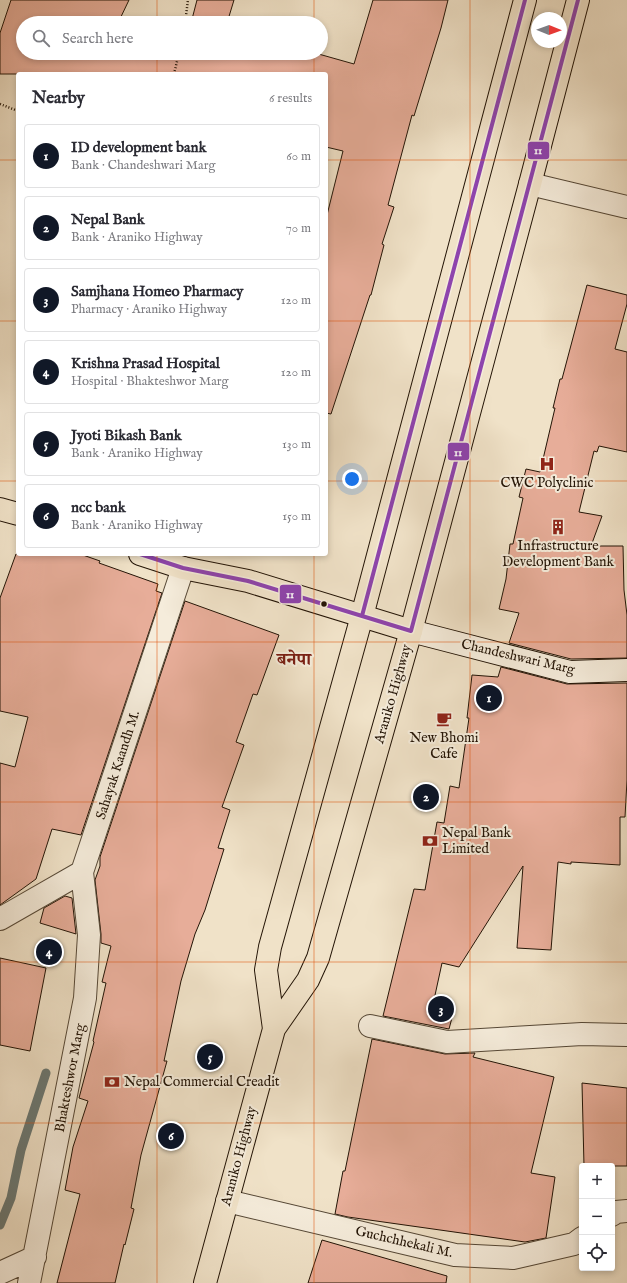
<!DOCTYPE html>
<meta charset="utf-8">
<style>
:root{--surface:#fff;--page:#f2f2f3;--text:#2b2b33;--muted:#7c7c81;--line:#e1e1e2;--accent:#111827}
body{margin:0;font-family:"IM FELL English","Noto Serif Devanagari",serif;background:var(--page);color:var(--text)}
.controls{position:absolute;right:12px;bottom:12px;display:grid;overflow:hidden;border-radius:4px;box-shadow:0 2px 6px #0003}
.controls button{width:36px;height:36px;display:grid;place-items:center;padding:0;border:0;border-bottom:1px solid var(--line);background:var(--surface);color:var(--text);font:20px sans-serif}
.compass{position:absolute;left:531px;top:12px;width:36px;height:36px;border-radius:50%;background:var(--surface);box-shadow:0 2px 6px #0003;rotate:91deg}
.you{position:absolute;left:352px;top:479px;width:14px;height:14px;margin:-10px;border:3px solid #fff;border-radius:50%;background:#1a73e8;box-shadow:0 0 0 6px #1a73e833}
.badge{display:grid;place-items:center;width:26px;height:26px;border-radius:50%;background:var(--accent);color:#fff;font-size:13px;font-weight:700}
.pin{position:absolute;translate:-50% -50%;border:2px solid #fff;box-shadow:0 1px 4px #0006}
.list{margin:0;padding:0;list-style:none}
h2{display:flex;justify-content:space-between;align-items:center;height:52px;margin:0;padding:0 16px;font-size:17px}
h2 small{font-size:13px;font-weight:400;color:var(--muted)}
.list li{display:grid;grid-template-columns:26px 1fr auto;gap:12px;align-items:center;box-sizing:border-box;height:64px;margin:0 8px 8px;padding:0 8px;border:1px solid var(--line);border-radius:4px}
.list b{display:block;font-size:15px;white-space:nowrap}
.list p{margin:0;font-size:13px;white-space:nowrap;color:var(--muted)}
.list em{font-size:13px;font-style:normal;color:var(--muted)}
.icon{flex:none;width:22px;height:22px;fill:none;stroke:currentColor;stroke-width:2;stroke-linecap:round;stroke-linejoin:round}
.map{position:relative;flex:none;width:627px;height:1283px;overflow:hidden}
.search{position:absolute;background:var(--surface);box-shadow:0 2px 6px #0003;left:16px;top:16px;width:312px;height:44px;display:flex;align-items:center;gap:10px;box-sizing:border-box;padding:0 14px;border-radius:22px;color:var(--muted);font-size:15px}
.panel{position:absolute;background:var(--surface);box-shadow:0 2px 6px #0003;left:16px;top:72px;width:312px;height:484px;border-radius:4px}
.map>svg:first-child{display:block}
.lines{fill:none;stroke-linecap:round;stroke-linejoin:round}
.stream{stroke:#6c7974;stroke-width:9}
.building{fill:#e7ad99;stroke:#231406}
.street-casing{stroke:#564836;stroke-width:24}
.secondary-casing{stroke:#231406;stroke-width:24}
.primary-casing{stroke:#231406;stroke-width:24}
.highway-casing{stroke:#231406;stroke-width:24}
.path{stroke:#231406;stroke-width:2.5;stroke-dasharray:1 2;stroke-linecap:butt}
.street{stroke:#f5ecdb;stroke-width:22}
.secondary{stroke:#f5ecdb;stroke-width:22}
.primary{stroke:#f0e2c8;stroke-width:22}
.highway{stroke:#f0e2c8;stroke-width:22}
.bus-1-casing{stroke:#f5ecdb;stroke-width:7}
.bus-1{stroke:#8e44ad;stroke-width:4}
.grid{fill:none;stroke:#de560c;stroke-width:1;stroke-opacity:0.55}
.bus-dot{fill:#231406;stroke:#f5ecdb;stroke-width:1.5}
.labels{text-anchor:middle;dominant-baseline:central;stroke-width:4;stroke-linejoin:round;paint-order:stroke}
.poi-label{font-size:14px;fill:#231406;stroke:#f5ecdb}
.street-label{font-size:14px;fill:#231406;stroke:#f5ecdb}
.district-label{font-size:18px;font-weight:bold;fill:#7a1f14;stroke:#f5ecdb}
.line-badge{stroke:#f5ecdb;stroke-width:1.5}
.badge-label{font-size:11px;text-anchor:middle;font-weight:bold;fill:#fff}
</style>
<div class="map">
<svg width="627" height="1283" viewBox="0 0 627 1283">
<rect width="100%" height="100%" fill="#f0e2c8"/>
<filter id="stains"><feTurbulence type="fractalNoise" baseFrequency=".005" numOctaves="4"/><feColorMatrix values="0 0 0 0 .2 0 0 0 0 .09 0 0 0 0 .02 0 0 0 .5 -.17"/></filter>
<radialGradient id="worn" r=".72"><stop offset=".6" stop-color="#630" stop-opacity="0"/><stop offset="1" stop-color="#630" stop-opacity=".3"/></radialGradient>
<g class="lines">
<path class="stream" d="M0 1225 11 1198 21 1150 46 1073"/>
</g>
<path class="building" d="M11 0H129L118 23H23V53H173L182 56 183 53H315L354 64 373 0H448L441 28 414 116 412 115 388 205 394 207 382 244 384 245 371 295H370L331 414 326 413V219L343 151 326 147V74H0V33Z
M197 0H234L227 23H191Z
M587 285 627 295V304L615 349 627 352V452L599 446 597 452 594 451 579 512 602 516 591 546H623L624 590 627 615V658L571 659 509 643 519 613 499 609 506 579 510 544H513L523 498 519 497 526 469 540 472 555 408H553L560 379H562Z
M16 554H80L100 561 99 563 158 584 156 591 162 593 81 835 52 829 36 879 0 905V763L15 767 28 717 0 711V598Z
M185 601 279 635 257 695 253 694 236 742 244 745 222 807 230 810 218 848 224 849 205 910 195 934 181 981 164 1061H167L141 1155 131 1208 134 1209 125 1245 124 1244 115 1283H57L80 1194 65 1190 73 1147 88 1101 79 1098 94 1042 93 1041 106 983 102 982 111 946 101 943V934L95 880 100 866V857Z
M501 667 567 684 627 683V780L625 817H620V865L571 862V864L558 862 551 950 517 948 523 866 459 967 442 963 432 1009 453 1014 449 1029 383 1016 414 889 425 890 437 822 444 823 450 786 459 788 469 718H467L472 675 498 677Z
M65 896 72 898 76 934 40 923 44 908Z
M0 958 46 968 30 1051 0 1045Z
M372 1039 445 1054 475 1053 473 1057 554 1077 531 1173 555 1177 546 1238 525 1242 348 1217 335 1214 343 1171H345Z
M582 1083 627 1088V1166H584Z
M322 1240 447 1276 446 1283H308Z"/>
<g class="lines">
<g class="street-casing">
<path id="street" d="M530 184 627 207
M0 919 82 872 183 568
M370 1026 447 1042 582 1034 627 1035
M227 1201 455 1255 513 1258 574 1244 582 1238
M612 1215 616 1212 627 1211
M0 1273 35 1257
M29 1283 85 998 89 935 82 872"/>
</g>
<g class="secondary-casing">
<path id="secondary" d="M411 631 570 672 627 670"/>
</g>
<g class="primary-casing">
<path id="primary" d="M0 509 18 514
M140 554 183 568 248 581 411 631"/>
</g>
<g class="highway-casing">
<path id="highway" d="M274 1029 266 970 270 947 362 616 525 0
M205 1283 274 1029 308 980 318 958 411 631 530 184 578 0"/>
</g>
<path class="path" d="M185 23 188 0
M174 74 179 53
M0 104 18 111"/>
<use href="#street" class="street"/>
<use href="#secondary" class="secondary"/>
<use href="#primary" class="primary"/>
<use href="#highway" class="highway"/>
<g class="bus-1-casing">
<path id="bus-1" d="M140 554 183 568 248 581 411 631 578 0
M362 616 525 0"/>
</g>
<use href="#bus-1" class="bus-1"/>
</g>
<path class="grid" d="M157 0V23M314 0V23M470 0V1283M157 53V74M314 53V74M0 160H18M326 160H627M0 321H18M326 321H627M0 481H18M326 481H627M157 554V1283M314 554V1283M0 642H627M0 802H627M0 962H627M0 1123H627"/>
<defs>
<g id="hospital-bare" transform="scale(1.2)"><path d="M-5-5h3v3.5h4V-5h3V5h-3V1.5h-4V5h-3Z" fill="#8f2418" stroke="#f5ecdb" stroke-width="2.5" paint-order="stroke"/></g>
<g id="building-bare" transform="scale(1.2)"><path d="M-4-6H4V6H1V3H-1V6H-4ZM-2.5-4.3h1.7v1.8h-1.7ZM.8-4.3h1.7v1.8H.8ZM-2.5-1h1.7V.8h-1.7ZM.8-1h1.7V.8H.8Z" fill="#8f2418" stroke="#f5ecdb" stroke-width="2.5" paint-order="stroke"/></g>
<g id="cafe-bare" transform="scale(1.2)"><path d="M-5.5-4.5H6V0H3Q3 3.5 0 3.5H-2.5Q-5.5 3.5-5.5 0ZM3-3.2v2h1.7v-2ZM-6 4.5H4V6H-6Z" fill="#8f2418" stroke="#f5ecdb" stroke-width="2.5" paint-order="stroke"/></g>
<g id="bank-bare" transform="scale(1.2)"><path d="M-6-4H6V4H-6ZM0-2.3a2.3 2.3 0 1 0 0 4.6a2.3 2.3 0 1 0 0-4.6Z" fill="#8f2418" stroke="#f5ecdb" stroke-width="2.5" paint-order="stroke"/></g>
</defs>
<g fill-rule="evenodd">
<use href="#hospital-bare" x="547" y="464"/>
<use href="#building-bare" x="558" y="527"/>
<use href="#cafe-bare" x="444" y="719"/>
<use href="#bank-bare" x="430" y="841"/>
<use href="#bank-bare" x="112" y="1082"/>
</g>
<circle class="bus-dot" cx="324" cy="604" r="3.5"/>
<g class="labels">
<g class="poi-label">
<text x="547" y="483">CWC Polyclinic</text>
<text x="558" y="546">Infrastructure<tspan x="558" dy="16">Development Bank</tspan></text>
<text x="444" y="738">New Bhomi<tspan x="444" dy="16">Cafe</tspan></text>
<text x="442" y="833" text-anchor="start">Nepal Bank<tspan x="442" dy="16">Limited</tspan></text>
<text x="124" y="1082" text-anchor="start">Nepal Commercial Creadit</text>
</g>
<g class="street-label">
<text transform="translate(518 657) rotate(13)">Chandeshwari Marg</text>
<text transform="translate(393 694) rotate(-74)">Araniko Highway</text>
<text transform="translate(118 765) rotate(-72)">Sahayak Kaandh M.</text>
<text transform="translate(70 1078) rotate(-79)">Bhakteshwor Marg</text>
<text transform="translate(239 1156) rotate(-75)">Araniko Highway</text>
<text transform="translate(404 1242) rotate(13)">Guchchhekali M.</text>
</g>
<g class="district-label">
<text x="294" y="660">बनेपा</text>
</g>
</g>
<g class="line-badge">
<rect x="527" y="141" width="23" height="19" rx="4" fill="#8e44ad"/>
<rect x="447" y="442" width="23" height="19" rx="4" fill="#8e44ad"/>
<rect x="279" y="584" width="23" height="20" rx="4" fill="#8e44ad"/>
</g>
<g class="badge-label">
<text x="538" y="154">11</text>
<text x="458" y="456">11</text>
<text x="290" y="598">11</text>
</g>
<rect width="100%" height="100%" filter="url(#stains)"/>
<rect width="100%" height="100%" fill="url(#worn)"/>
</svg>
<div class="controls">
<button>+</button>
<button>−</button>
<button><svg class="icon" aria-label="locate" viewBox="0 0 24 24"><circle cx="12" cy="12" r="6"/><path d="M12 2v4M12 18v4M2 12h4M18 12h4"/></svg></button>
</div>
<svg class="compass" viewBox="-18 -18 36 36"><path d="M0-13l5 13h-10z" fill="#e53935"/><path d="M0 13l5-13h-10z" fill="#7c7c81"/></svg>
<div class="you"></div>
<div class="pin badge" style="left:489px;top:698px">1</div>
<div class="pin badge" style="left:426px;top:797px">2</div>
<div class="pin badge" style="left:441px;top:1009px">3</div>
<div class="pin badge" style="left:49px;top:952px">4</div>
<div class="pin badge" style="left:210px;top:1057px">5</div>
<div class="pin badge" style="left:171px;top:1136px">6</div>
<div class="search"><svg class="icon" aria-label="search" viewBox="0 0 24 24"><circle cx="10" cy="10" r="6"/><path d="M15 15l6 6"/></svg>Search here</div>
<section class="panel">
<h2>Nearby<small>6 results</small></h2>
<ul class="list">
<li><span class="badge">1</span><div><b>ID development bank</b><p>Bank · Chandeshwari Marg</p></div><em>60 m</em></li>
<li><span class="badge">2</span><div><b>Nepal Bank</b><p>Bank · Araniko Highway</p></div><em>70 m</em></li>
<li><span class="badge">3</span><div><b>Samjhana Homeo Pharmacy</b><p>Pharmacy · Araniko Highway</p></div><em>120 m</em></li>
<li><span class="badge">4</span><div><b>Krishna Prasad Hospital</b><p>Hospital · Bhakteshwor Marg</p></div><em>120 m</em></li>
<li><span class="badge">5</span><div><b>Jyoti Bikash Bank</b><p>Bank · Araniko Highway</p></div><em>130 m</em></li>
<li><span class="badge">6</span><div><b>ncc bank</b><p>Bank · Araniko Highway</p></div><em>150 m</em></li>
</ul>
</section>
</div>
